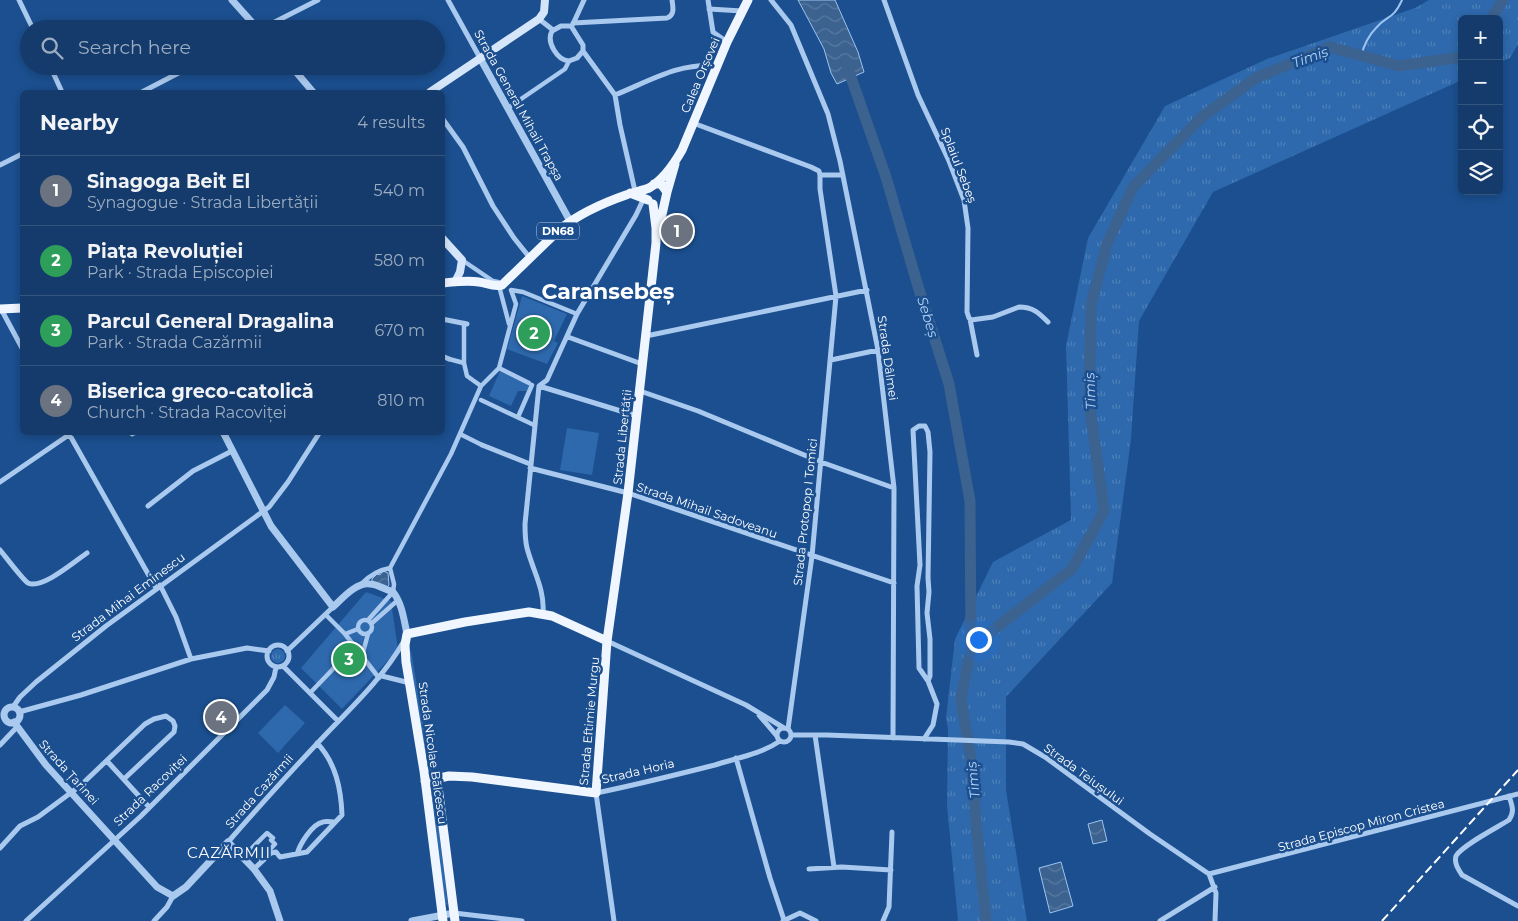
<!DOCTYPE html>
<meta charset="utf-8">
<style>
:root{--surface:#143b6b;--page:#1d4271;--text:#f1f3f6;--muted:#9dadc1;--line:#33557e;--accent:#ffd166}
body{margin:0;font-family:Montserrat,sans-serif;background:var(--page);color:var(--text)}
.controls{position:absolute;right:15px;top:15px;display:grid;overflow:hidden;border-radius:8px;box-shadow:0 2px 8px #0003}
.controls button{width:45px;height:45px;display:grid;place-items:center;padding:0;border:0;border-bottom:1px solid var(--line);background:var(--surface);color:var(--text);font:25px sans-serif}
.you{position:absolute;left:978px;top:639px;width:18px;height:18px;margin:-12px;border:4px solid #fff;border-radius:50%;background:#1a73e8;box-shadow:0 0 0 8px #1a73e833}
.badge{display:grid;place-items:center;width:32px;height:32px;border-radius:50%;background:var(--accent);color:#fff;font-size:16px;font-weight:700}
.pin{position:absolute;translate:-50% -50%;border:2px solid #fff;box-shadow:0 1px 5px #0006}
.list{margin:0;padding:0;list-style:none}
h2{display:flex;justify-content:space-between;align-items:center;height:65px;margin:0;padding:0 20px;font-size:21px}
h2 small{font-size:16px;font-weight:400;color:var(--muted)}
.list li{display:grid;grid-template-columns:32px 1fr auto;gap:15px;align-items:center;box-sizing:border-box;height:70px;padding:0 20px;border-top:1px solid var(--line)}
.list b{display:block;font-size:19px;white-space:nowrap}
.list p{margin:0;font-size:16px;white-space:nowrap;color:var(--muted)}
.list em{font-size:16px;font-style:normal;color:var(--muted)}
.icon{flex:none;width:28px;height:28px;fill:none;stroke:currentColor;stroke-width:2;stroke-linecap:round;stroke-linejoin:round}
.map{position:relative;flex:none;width:1518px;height:921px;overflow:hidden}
.search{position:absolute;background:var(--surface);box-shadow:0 2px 8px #0003;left:20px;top:20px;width:425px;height:55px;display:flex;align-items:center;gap:12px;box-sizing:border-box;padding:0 18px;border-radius:28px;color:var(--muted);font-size:19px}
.panel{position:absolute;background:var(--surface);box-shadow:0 2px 8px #0003;left:20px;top:90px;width:425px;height:345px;border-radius:8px}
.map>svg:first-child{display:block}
.grass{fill:url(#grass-tufts)}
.green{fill:#2e69ad}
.water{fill:url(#water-waves);stroke:#9cc4f0}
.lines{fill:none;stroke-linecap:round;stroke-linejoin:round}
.stream{stroke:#9cc4f0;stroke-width:2}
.river{stroke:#3c6290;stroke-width:11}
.pedestrian{stroke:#a9c9ee;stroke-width:4.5}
.minor{stroke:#a9c9ee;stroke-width:5}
.tertiary{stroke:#a9c9ee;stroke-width:7}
.secondary{stroke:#d6e6fa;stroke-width:8}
.primary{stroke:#f0f6ff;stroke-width:9}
.rail{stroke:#fff;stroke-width:2;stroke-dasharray:9 4;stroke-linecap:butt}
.labels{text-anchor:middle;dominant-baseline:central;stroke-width:5;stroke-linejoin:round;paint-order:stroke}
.shield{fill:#1b4f8f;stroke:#bbcadd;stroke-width:1}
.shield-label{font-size:11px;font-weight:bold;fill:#fff}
.street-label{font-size:12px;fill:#fff;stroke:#1b4f8f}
.water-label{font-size:14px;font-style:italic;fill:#b5d3f5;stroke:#1b4f8f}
.quarter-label{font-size:15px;letter-spacing:1px;fill:#fff;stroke:#1b4f8f}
.town-label{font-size:22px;font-weight:bold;fill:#fff;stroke:#1b4f8f}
</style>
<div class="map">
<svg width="1518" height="921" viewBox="0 0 1518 921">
<defs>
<pattern id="grass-tufts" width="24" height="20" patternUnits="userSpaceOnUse" patternTransform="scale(1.25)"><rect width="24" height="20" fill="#2e69ad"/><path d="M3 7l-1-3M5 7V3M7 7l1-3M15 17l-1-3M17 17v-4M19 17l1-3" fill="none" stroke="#4d80b9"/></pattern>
<pattern id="water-waves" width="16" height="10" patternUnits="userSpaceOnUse" patternTransform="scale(1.25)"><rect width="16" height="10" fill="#3c6290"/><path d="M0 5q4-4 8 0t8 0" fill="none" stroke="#597aa1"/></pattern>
</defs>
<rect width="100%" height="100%" fill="#1b4f8f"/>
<path class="grass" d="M1429 0H1518V44L1510 58 1499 63V19H1462V80L1213 192 1139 321 1131 439 1112 583 1006 697V790L1027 921H958L947 805 948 729 946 718 955 639 993 562 1071 520 1066 346 1088 238 1165 106 1267 59 1415 8Z
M271 656a7 7 0 1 1 14 0a7 7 0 1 1-14 0Z"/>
<path class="green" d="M522 296 567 314 554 341 558 343 547 364 507 349Z
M500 371 530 385 527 391H518L511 406 489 396Z
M567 428 599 433 592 475 560 470Z
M366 592 391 601 398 650 342 709 301 668Z
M409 651H411L432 772H430L424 746Z
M285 705 305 723 278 753 258 733Z
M432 786 434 788 448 905 444 904 430 788Z"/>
<path class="water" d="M798 0H835L858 52 864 72 837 84 831 73 824 49Z
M383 571 388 573 389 585 386 588 372 582V579L377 574 380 575Z
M1102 820 1107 841 1093 844 1088 824Z
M1061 862 1073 906 1050 913 1039 868Z"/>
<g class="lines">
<path class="stream" d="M1361 56C1364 45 1368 36 1376 28 1387 15 1393 20 1402 0"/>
<path class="river" d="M1491 19 1503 0
M846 63 886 177 917 283 949 384 970 501 971 647 961 699 972 765 976 822 986 921
M971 647 1072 569 1104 511 1089 402 1091 305 1107 244 1133 187 1203 116 1256 78 1330 47 1399 66 1462 57"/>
<path class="pedestrian" d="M508 108 565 69 569 61
M462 260 493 281 498 282 509 324
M449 359 464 363 467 376 481 386
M464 363V323
M499 368 529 383
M481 400 534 425
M518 417 532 385
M460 434 482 445
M390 568 451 454 481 386 499 368 516 304 511 290 523 292 577 314
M361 584C370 575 378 570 390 568
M326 615 345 634 379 678
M358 627a7 7 0 1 1 14 0a7 7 0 1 1-14 0Z
M368 620 393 592 394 584 390 568
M372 623 398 600
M345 634 358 629
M362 656 368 634
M310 693 354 647
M267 833 273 838 271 840 275 844 261 859 251 849Z"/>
<path class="minor" d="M19 0 33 29
M448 0 480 58
M708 0 713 32 727 42
M771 0 791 25 828 114 840 161 878 350 894 488 893 738
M884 0 918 95 949 161 964 200 968 228 967 312 969 318 971 320 993 317 1019 307C1033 307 1039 313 1048 322
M709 9 742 11
M539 19 553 30
M573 23 667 18C675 15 673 7 672 0
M573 24 584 0
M561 26H571L583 45V51L577 58 569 61C557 60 546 42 552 31Z
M261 29 318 0
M583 51 615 95 620 125 635 191
M50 66 62 92
M142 92 192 66
M615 95C650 81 679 62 718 66
M442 118 463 147 493 206 514 238 530 258
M693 123 811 167 819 171 820 175
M0 165 22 154
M820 175H843
M1 309 22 348
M442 319 467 324
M970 319 977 355
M646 336 867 290
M568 337 642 364
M442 356 449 359
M831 360 878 350
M539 386 637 416
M640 391 698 411 821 462 894 488
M68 432 156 588
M131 432 132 434 136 432
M482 445 530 464
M530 468 628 493 894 583
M0 482 73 432
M148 506 193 471 232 451
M0 550C5 556 23 580 28 583 42 590 75 561 87 553
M160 585 176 617 191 659
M543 614C545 589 533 571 527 548 525 540 525 532 525 524L539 386 547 380 577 314 636 215 644 198
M607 641 746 705 784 728
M267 656a11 11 0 1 1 22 0a11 11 0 1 1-22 0Z
M287 651 333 607
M283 666 338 721
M382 676 410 683
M13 707 20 697 36 682 106 626 269 507 288 482 320 432
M19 712 81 695 191 659 247 648 269 651
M759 715 777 736
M777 735a7 7 0 1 1 14 0a7 7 0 1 1-14 0Z
M788 729 812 556 836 296 820 189V175
M791 735H827L1009 742 1023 744 1045 757 1150 834 1209 874 1216 893 1215 921
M815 735 834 867
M924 739 933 725 937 704 928 681 919 668 917 586 920 565 913 430 919 426H925L928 432 930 452 928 578 929 592 927 613 930 639V676L928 681
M0 745 17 727
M736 758 770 878 784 920
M107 761 149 807
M1509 796C1512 806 1515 811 1509 820 1498 827 1461 846 1456 856 1454 863 1458 869 1462 875L1518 906
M228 842C260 805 294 768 328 732 356 703 384 676 404 641
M0 848 20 826 38 817 80 786 145 724 154 719 166 716 173 721 175 726 174 732 124 779
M297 854C300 844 312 824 323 822 326 821 331 822 335 822
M254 869 271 853 276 852 280 857 307 852 342 815C341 789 336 763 317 743
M809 869 842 867 891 870
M1209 874 1518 794
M454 913 522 921
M26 921 141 816 267 690 274 677 276 667
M154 921 167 907 173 896
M614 921 596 793C636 785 675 775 715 765 737 758 761 754 780 741
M783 921 800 913 816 921
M883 921 889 907 892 832
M1160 921 1215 887"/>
<path class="tertiary" d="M232 0 258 29
M480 58 570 221
M291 66 313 92
M223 432 271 526 333 607C342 599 356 582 370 584 377 584 386 590 393 592 402 603 404 620 407 634
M4 715a8 8 0 1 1 16 0a8 8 0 1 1-16 0Z
M14 722 46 765 157 887 173 896 186 887 228 842 254 869 270 891 280 921
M412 921 454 913"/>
<path class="secondary" d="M430 92 539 19 544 12 545 0
M442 238 462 260 460 272 455 282"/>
<path class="primary" d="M654 184H661L667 192 659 228
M667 192 675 164
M630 193 648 200
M442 283C454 282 467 280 479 282 487 283 493 287 502 285L560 229C579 214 603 203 626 195 633 192 642 191 649 188 663 180 674 164 682 150L727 42 748 0
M0 309 22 308
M437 779 455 921
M425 781 449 776 472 777 596 793 607 641 628 493 656 243V228L653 204
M443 921 424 771 406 662 405 645 407 634 465 622 529 612 552 616 607 641"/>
<path class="rail" d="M1382 921 1518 770"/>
</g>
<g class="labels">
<rect class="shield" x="537" y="222.5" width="42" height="17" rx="4"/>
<g class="shield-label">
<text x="558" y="231">DN68</text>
</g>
<g class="street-label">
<text transform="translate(700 75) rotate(-67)">Calea Orșovei</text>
<text transform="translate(519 105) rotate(61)">Strada General Mihail Trapșa</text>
<text transform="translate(959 165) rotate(69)">Splaiul Sebeș</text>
<text transform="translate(888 358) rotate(82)">Strada Dâlmei</text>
<text transform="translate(622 437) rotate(-84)">Strada Libertății</text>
<text transform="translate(707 510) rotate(19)">Strada Mihail Sadoveanu</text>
<text transform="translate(805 512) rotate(-84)">Strada Protopop I Tomici</text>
<text transform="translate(128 597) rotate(-37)">Strada Mihai Eminescu</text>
<text transform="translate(589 721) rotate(-85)">Strada Eftimie Murgu</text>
<text transform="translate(433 753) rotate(82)">Strada Nicolae Bălcescu</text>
<text transform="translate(638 771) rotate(-13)">Strada Horia</text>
<text transform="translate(69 772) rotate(48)">Strada Țarinei</text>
<text transform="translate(1084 774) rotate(36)">Strada Teiușului</text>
<text transform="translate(150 790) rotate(-44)">Strada Racoviței</text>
<text transform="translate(259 791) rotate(-48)">Strada Cazărmii</text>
<text transform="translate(1361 825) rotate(-15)">Strada Episcop Miron Cristea</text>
</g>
<g class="water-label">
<text transform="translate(1310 57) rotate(-20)">Timiș</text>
<text transform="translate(928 317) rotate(73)">Sebeș</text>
<text transform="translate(1090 391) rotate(-92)">Timiș</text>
<text transform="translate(973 780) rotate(-96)">Timiș</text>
</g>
<g class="quarter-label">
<text x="229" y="852">CAZĂRMII</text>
</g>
<g class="town-label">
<text x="608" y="291">Caransebeș</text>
</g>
</g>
</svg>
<div class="controls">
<button>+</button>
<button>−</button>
<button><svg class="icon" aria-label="locate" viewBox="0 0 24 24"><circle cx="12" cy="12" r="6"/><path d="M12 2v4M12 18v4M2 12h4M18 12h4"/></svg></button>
<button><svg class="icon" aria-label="layers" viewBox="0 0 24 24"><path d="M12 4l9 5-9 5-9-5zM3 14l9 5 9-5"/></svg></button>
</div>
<div class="you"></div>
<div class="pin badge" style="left:677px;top:231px;background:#6b7280">1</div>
<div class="pin badge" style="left:534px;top:333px;background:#2e9e5b">2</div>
<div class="pin badge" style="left:349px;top:659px;background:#2e9e5b">3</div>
<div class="pin badge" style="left:221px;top:717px;background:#6b7280">4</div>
<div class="search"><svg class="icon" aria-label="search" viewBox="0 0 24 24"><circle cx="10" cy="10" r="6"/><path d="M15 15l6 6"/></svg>Search here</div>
<section class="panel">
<h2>Nearby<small>4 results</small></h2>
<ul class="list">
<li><span class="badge" style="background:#6b7280">1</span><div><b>Sinagoga Beit El</b><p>Synagogue · Strada Libertății</p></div><em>540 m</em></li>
<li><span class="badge" style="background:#2e9e5b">2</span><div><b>Piața Revoluției</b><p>Park · Strada Episcopiei</p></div><em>580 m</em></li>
<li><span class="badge" style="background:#2e9e5b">3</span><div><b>Parcul General Dragalina</b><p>Park · Strada Cazărmii</p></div><em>670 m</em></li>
<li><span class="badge" style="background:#6b7280">4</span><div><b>Biserica greco-catolică</b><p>Church · Strada Racoviței</p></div><em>810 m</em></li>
</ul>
</section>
</div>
